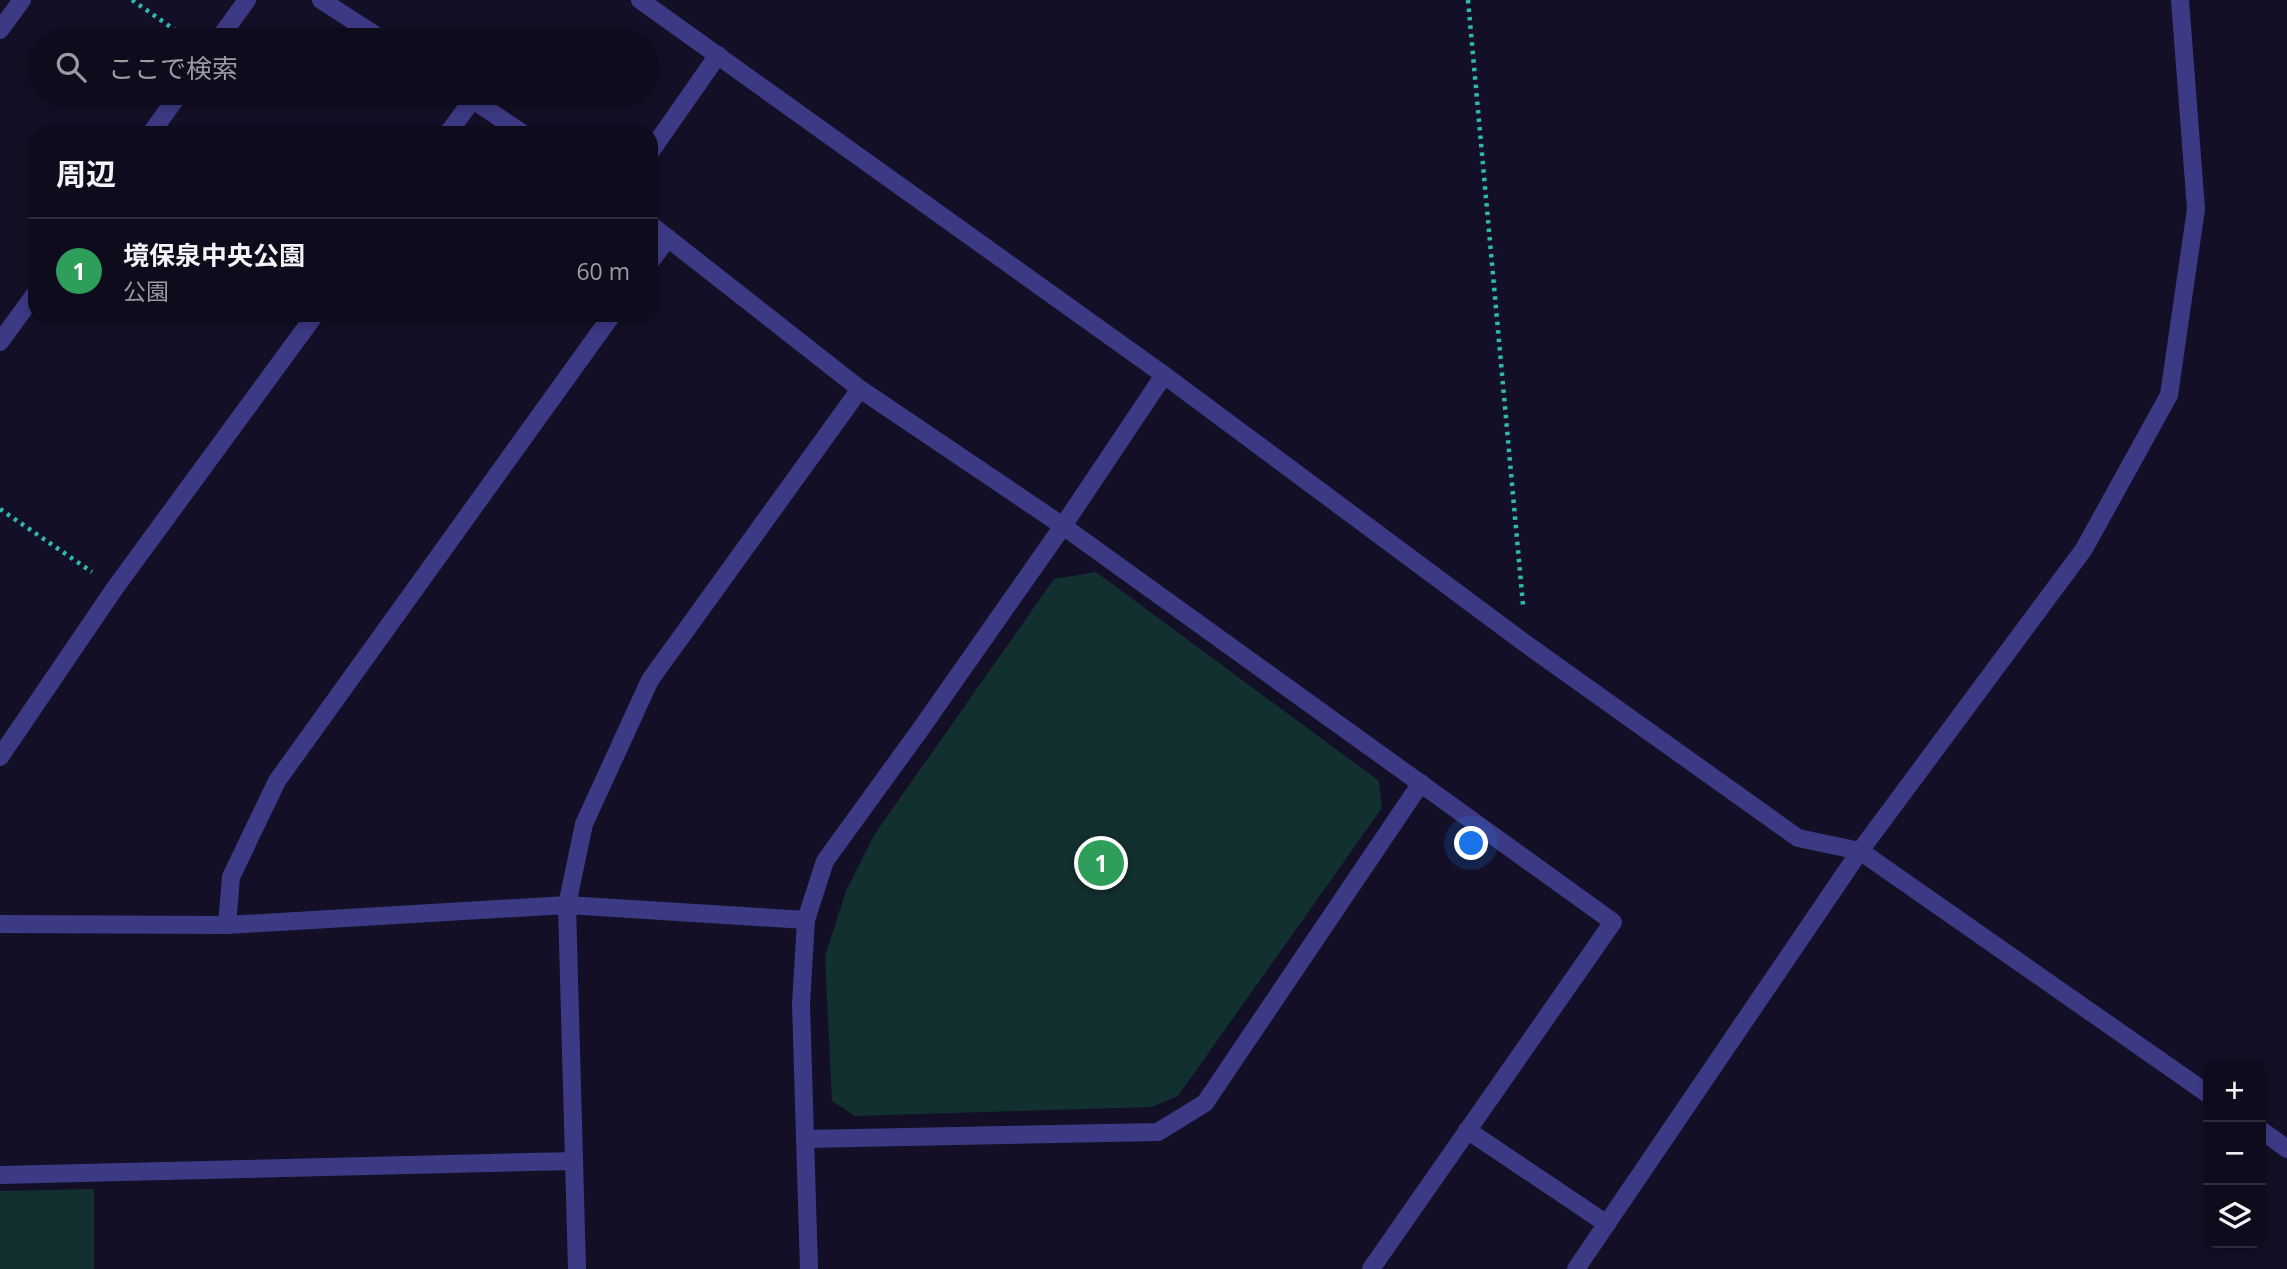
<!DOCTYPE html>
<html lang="ja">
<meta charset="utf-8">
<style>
:root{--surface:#0e0b1c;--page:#1c1929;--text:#f1f3f6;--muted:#9b9ba3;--line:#2e2b3b;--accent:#00e5ff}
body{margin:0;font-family:"Open Sans","Noto Sans JP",sans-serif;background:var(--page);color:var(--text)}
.controls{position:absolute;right:21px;bottom:21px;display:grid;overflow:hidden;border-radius:14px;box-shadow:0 4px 10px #0003}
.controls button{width:63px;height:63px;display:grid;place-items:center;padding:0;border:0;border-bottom:2px solid var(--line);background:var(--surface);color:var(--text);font:35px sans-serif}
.you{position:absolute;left:1472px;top:844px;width:24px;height:24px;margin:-18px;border:5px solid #fff;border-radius:50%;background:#1a73e8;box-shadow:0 0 0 10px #1a73e833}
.badge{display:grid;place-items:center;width:46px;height:46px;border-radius:50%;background:var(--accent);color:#fff;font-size:23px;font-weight:700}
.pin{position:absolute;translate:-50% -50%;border:4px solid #fff;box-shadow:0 2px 7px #0006}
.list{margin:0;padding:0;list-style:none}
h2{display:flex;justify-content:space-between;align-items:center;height:91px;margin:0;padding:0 28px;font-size:30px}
h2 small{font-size:23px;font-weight:400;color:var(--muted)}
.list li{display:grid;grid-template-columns:46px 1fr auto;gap:21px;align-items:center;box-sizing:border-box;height:105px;padding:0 28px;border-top:2px solid var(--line)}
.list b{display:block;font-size:26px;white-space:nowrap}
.list p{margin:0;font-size:23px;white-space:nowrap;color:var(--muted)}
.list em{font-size:23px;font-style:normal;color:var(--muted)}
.icon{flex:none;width:38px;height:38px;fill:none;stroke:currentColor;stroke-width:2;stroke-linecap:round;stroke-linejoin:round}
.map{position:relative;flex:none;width:2287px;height:1269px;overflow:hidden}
.search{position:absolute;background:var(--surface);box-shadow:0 4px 10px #0003;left:28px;top:28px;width:630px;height:77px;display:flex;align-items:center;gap:18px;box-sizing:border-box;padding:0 24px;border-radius:38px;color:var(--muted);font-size:26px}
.panel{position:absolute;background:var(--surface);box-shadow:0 4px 10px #0003;left:28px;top:126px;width:630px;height:196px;border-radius:21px}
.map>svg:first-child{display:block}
.green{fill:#12302f}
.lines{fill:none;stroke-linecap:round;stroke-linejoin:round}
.path{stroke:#2fb8b0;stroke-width:4.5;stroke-dasharray:3.5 5;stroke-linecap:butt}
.minor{stroke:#3d3a85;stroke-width:18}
.tertiary{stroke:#3d3a85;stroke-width:18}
</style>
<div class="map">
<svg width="2287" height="1269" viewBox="0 0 2287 1269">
<rect width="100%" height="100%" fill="#130f26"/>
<path class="green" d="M1096 572 1379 781 1382 808 1178 1096 1152 1107 855 1116 832 1101 825 956 846 891 874 835 1054 579Z
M94 1189V1269H0V1191Z"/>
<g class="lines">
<path class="path" d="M132 0 188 39
M1468 0 1523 605
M0 509 92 572"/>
<path class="minor" d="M321 0 383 40
M218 40 247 0
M463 93 522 133
M151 133 180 93
M448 133 473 99
M651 151 718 55
M651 225 860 389 1063 526 1613 922 1371 1269
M651 261 668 238
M0 342 35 294
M1063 526 1164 375
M0 757 115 588 315 315
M1860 851 2208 1094
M0 924 227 925 567 905 806 920
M227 925 231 877 277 781 612 315
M1467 1130 1607 1224
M2261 1130 2287 1149
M805 1139 1158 1132 1205 1103 1421 783
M0 1175 574 1161
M577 1269 567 905 584 824 650 680 860 389"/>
<path class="tertiary" d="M640 0 1164 375 1526 644 1798 838 1860 851
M0 30 22 0
M809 1269 801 1004 806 920 825 861 920 730 1063 526
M1576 1269 1860 851 2084 549 2169 395 2196 209 2180 0"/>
</g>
</svg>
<div class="controls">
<button>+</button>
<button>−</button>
<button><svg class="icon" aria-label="layers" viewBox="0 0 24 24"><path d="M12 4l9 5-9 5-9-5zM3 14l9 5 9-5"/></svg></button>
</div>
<div class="you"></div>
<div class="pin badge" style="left:1101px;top:863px;background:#2e9e5b">1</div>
<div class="search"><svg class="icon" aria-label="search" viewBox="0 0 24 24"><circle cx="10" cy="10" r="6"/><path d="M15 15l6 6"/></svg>ここで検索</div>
<section class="panel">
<h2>周辺<small></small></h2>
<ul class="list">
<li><span class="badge" style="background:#2e9e5b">1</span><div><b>境保泉中央公園</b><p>公園</p></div><em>60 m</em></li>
</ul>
</section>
</div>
